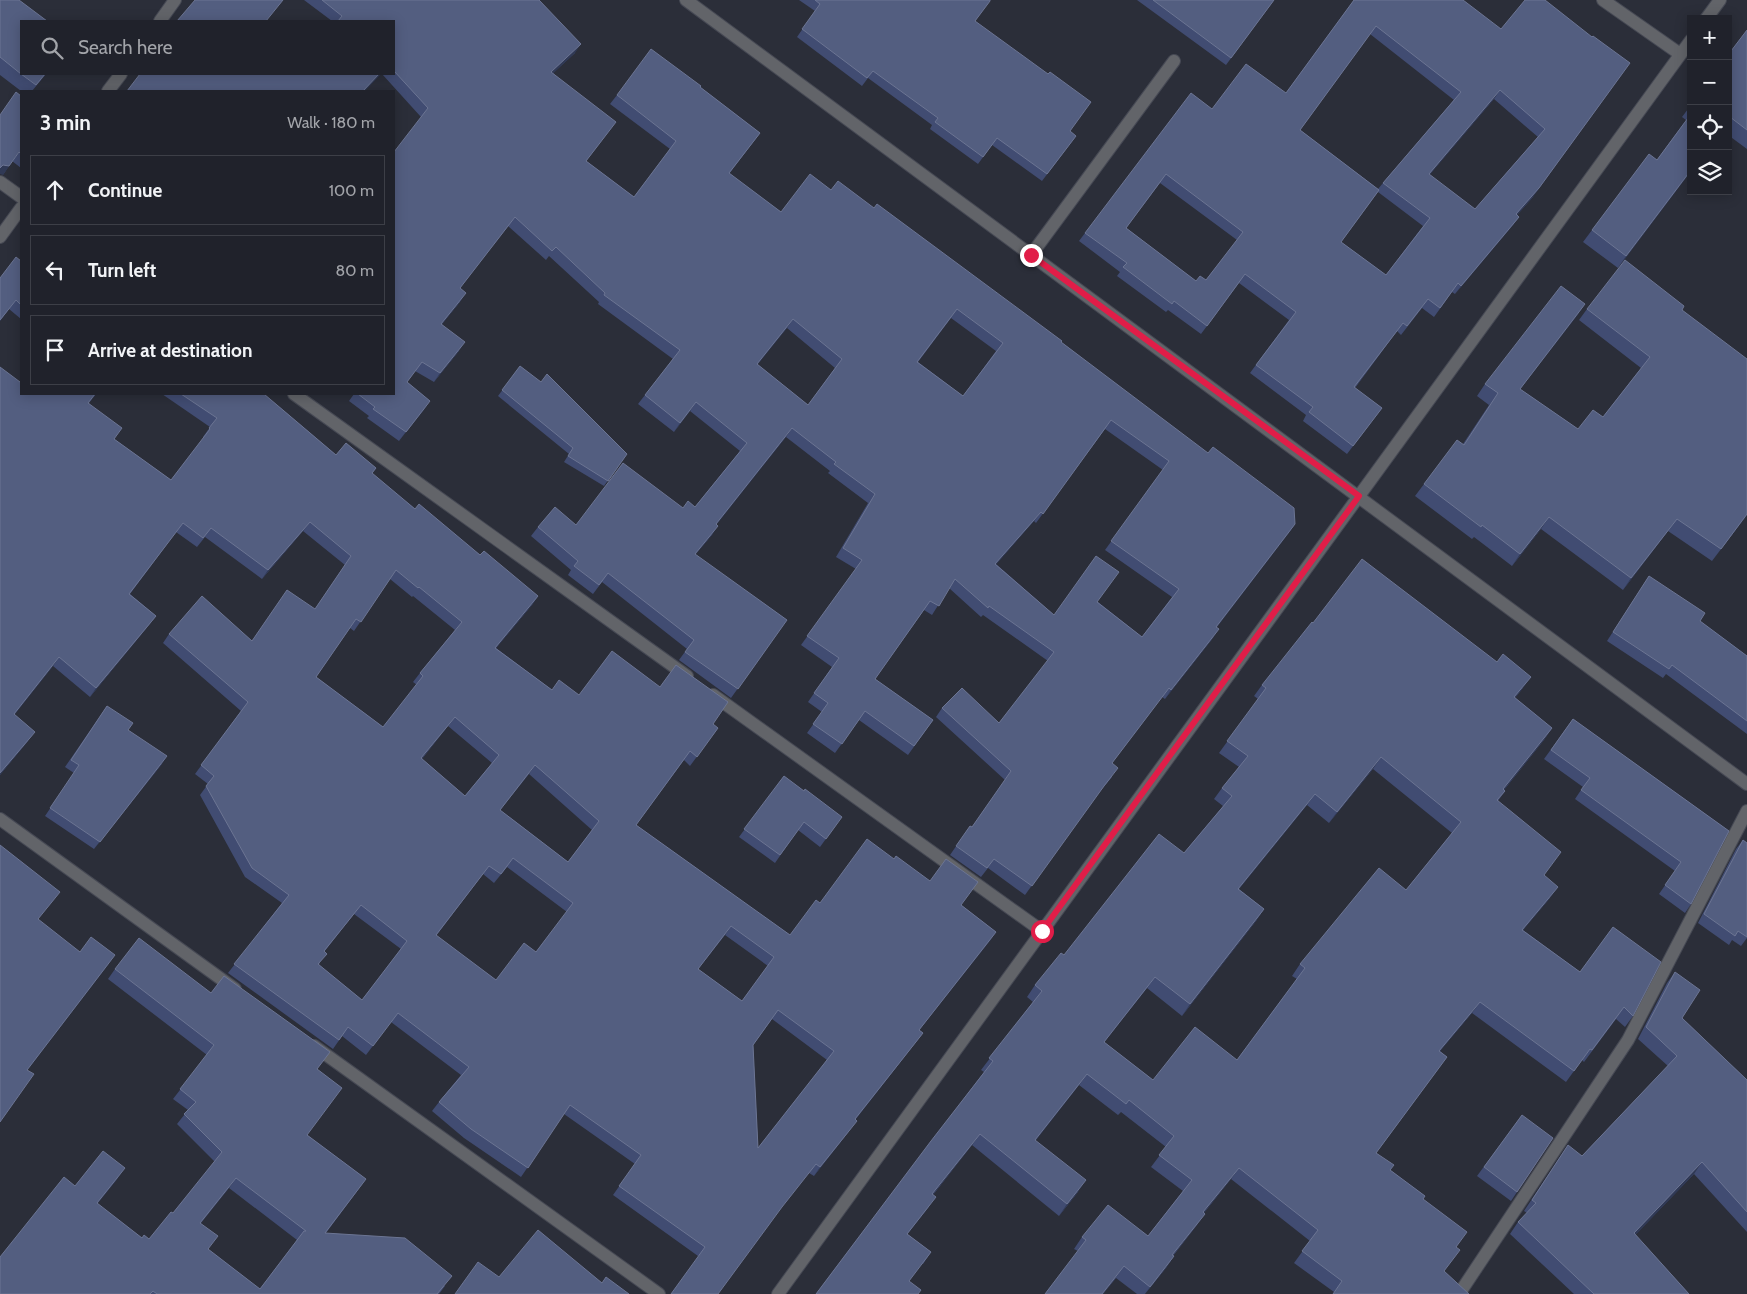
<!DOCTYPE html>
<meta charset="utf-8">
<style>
:root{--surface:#20222b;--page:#2d2f37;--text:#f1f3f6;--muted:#a2a4a9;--line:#3d3f47}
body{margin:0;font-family:Cabin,sans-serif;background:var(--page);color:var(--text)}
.controls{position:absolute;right:15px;top:15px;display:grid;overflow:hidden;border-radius:0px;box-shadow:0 2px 12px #0003}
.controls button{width:45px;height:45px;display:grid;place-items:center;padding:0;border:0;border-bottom:1px solid var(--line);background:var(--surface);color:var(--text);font:25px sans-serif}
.stop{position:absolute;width:15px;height:15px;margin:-11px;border:4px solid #e11d48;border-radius:50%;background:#fff}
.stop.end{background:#e11d48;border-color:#fff;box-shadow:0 1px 5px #0008}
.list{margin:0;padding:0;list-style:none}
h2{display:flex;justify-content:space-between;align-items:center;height:65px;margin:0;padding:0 20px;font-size:21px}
h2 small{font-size:16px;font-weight:400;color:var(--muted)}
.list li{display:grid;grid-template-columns:32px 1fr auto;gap:15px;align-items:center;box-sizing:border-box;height:70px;margin:0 10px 10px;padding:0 10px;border:1px solid var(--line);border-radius:0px}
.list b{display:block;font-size:19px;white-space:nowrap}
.list em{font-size:16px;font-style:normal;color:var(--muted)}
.icon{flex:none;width:28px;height:28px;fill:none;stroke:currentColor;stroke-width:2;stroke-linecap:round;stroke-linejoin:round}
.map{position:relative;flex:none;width:1747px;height:1294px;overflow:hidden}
.search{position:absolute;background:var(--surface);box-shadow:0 2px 12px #0003;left:20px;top:20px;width:375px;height:55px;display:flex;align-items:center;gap:12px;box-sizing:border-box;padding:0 18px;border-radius:0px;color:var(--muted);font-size:19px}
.panel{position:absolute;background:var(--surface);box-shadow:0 2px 12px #0003;left:20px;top:90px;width:375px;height:305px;border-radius:0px}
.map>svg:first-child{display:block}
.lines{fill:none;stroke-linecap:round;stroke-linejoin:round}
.minor-casing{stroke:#464954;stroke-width:14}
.tertiary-casing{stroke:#464954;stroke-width:14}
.minor{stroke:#626469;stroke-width:12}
.tertiary{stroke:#626469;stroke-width:12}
.wall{fill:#414c72;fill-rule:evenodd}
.shaded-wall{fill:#303955}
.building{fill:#535e80;stroke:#6c7593;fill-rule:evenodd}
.route{stroke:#e11d48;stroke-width:6}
</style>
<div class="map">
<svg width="1747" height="1294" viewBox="0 0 1747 1294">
<rect width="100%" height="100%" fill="#2b2e39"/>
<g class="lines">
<g class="minor-casing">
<path id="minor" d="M1603 0 1680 54
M1706 19 1720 0
M160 21 175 0
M108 91 121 74
M0 182 21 197
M0 237 21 208
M1031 255 1174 61
M294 394 687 676
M713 695 1042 931
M0 819 235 989
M314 1046 659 1294
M778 1294 1691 40
M1459 1294 1628 1040 1747 811"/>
</g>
<g class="tertiary-casing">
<path id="tertiary" d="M686 0 1747 784"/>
</g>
<use href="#minor" class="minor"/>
<use href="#tertiary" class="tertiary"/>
</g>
<path class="wall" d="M0 0 21 74H46L32 91H21L0 75Z
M304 0H539L575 53 553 73 609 131 586 161 634 197 670 149 610 104 617 95 700 87 760 133 729 174 781 212 831 190 874 208 1061 342 1295 524 1217 627 1213 638 1165 699 1162 697 1112 763V777L1097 795 1025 895 988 868 981 877 950 855 970 826 972 827 1005 780 936 717 942 708 999 723 1048 661 983 615 981 617 949 588 932 615 924 610 875 679 933 720 908 755 859 720 835 753 807 733 822 712 808 702 832 667 801 645 856 569 836 557 868 503 828 473 830 471 786 437 716 524 712 535 695 555 787 620 731 698 679 660 687 649 602 582 593 594 568 575 571 570 531 536 538 527 576 525 683 508 695 507 740 451 690 411 674 432 638 404 673 359 598 304 599 302 549 256 546 260 508 226 460 288V302L442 324 459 351 434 382 415 371 407 382 430 401 399 441 367 418 369 416 349 401 354 394H394L421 117 382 74H394V21H332ZM951 318 996 351 963 396 918 362ZM787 328 835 368 808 405 757 364ZM1105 429 1163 470 1105 550 1172 597 1142 637 1098 602 1054 615 996 564 1034 521 1036 523Z
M799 0H990L975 21 1070 131 1076 136 1042 181 992 145 978 164 930 129 932 125 868 78 862 86 797 37 815 11Z
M1137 0H1274L1226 65Z
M1354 0 1501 29 1592 37 1533 197 1517 215 1519 217 1513 225 1455 294 1452 292 1434 317 1422 308 1401 335 1397 331 1355 388 1382 408 1347 454 1303 421 1306 415 1250 373 1289 320 1239 283 1201 334 1168 310 1166 312 1117 276 1120 272 1079 241 1085 233 1212 109 1286 93ZM1370 34 1454 100 1383 183 1378 189 1300 130ZM1494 99 1538 137 1475 209 1429 175ZM1160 183 1237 240 1206 280 1196 281 1126 228ZM1378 192 1423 226 1386 275 1341 242Z
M1747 30V149L1728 135V55Z
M21 96V168L12 161 3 175Z
M1691 105V171L1618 268 1583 242 1592 230 1657 160 1686 120 1682 117Z
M21 261V319L9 309 0 321V278Z
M1585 304 1520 389 1578 429 1603 417 1641 368 1579 320 1587 309 1682 310 1747 515 1712 561 1668 531 1623 590 1541 529 1512 566 1474 537 1472 539 1415 496 1424 484 1463 444 1489 405 1477 396 1485 384Z
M520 366 627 454 604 486 564 462 569 454 498 396Z
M0 367 21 394H96L89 403 114 439 171 480 204 438 203 437 210 427 162 394H264L336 455 376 468 372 474 415 509 538 596 532 605 496 648 552 690 579 695 660 687 718 728 690 766 684 760 636 825 790 935 820 903 894 859 961 905 996 932 919 1030 923 1033 916 1042 855 1120 850 1130 814 1176 809 1173 698 1256 613 1195 635 1164 564 1114 521 1177 464 1138 432 1111 439 1102 461 1075 391 1022 366 1055 342 1036 333 1049 228 973 282 903 245 877 200 795 208 784 195 774 241 711 163 643 169 634 252 640 315 609 345 565 303 531 262 579 205 537 197 547 176 532 130 594 156 616 149 625 90 697 53 666 14 715 28 741 0 775ZM390 579 412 597 413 596 455 630 420 673 413 682 417 685 383 727 316 677 350 628 354 631ZM448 726 492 763 465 796 422 759ZM529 774 592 830 568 862 500 810ZM507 867 567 912 536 952 496 980 436 936 483 874 494 883ZM354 914 401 949 362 1000 319 965 324 952ZM725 935 768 966 742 1001 698 969ZM772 1019 827 1060 758 1148 753 1045Z
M1649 576 1700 621 1747 656V734L1666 674 1663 678 1607 641Z
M1313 623 1523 688 1515 698 1552 728 1544 740 1504 790 1505 791 1498 801 1544 875 1550 898 1523 930 1580 972 1613 927 1633 1016 1625 1027 1616 1019 1584 1062 1582 1060 1566 1082 1472 1013 1440 1051 1447 1057 1376 1153 1390 1170 1425 1196 1334 1292 1294 1263 1310 1241 1231 1179 1204 1213 1197 1225 1173 1256H1174L1166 1268 1145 1294H1137L1116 1278 1103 1294H1045L1078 1251 1074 1249 1082 1237 1148 1236 1183 1191 1151 1167 1166 1147 1121 1112 1118 1115 1079 1085 1035 1141 1078 1192 1059 1216 972 1145 933 1195 928 1208 907 1234 931 1252 923 1264 816 1294 984 1072 981 1070 1033 1002 1027 997 1035 985 1064 955 1184 853 1223 806 1214 799 1222 788 1239 767 1219 753 1258 699 1254 696 1262 685ZM1373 769 1452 833 1406 890 1300 964 1292 976 1297 979 1237 1060 1153 1080 1104 1042 1147 988 1182 1016 1256 921 1264 909 1239 889 1307 805 1329 823Z
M107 706 128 730 162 764 94 849 45 816 74 773 65 767Z
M1573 719 1729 831 1691 904 1685 913 1659 894 1675 871 1575 799 1583 787 1544 759Z
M784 776 836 825 820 847 798 830 775 863 739 837Z
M1743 840 1747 843V938L1741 946 1732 940 1729 945 1698 923 1736 849Z
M115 969 211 993 317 1069 307 1135 366 1179 326 1233 445 1286 439 1294H0L75 1186 118 1178 97 1204 142 1238 149 1239 173 1213 215 1162 177 1124 188 1110 173 1099 207 1055 108 979ZM229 1188 297 1240 260 1289 209 1250 201 1223Z
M1675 972 1682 1018 1747 1080V1232L1694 1174 1635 1235 1689 1294H1574L1510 1234 1518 1222 1527 1213 1524 1211 1560 1157 1582 1156 1668 1066 1638 1039 1667 983Z
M1522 1115 1517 1192 1511 1201 1477 1176Z"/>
<path class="shaded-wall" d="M581 44 575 53 545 81 551 72Z
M1630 63 1533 197 1510 223Z
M379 74H381L365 91H363Z
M1500 90 1494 99 1423 183 1429 174Z
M19 152 3 175 0 174V168Z
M1691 170V171L1618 268 1626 256Z
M1519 217 1513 225 1455 294 1461 286Z
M466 293 460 302 435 333 441 324Z
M1585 304 1577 316 1511 401 1520 389Z
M793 319 787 328 751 373 757 364Z
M465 342 459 351 434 382 440 373Z
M430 401 424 410 399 441 406 432Z
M696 402 690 411 674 432 680 423Z
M792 428 786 437 710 533 716 524Z
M1041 512 1034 521 989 573 995 564Z
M1747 514V515L1712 561 1721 549Z
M1549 517 1541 529 1512 566 1520 554Z
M1677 519 1668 531 1623 590 1631 578Z
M310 522 303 531 262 579 268 570Z
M1295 524 1289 533 1210 636 1216 627Z
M718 526 712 535 688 563 695 554Z
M538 596 532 605 489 657 495 648Z
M156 616 149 625 90 697 96 688Z
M1219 629 1213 638 1165 699 1171 690Z
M59 657 53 666 8 723 14 714Z
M1531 677 1523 688 1506 708 1514 697Z
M455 717 448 726 415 767 421 758Z
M1552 728 1544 740 1495 801 1503 789Z
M35 732 28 741 0 775V773Z
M167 756 162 764 94 849 100 842Z
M1381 757 1373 769 1329 823 1337 812Z
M535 765 529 774 493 819Z
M1315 794 1307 805 1230 900 1238 889Z
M1558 887 1550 898 1514 941 1522 930Z
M1264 909 1256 921 1182 1016 1190 1004Z
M731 926 725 935 691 978 698 969Z
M996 932 990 941 912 1039 919 1030Z
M115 955 108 965 20 1080 27 1070Z
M1155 977 1147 988 1096 1053 1104 1042Z
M1480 1002 1472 1013 1431 1062 1439 1051Z
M923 1033 916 1042 849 1128 855 1119Z
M1087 1074 1079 1085 1027 1152 1035 1140Z
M857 1121 850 1130 814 1176 820 1167Z
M980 1134 972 1145 924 1206 932 1194Z
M1702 1162 1694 1174 1626 1245 1634 1233Z
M125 1168 118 1178 90 1213 97 1203Z
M1239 1168 1231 1179 1195 1224 1203 1212Z
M236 1178 229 1188 193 1232 200 1223Z
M1086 1180 1078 1192 1059 1216 1067 1204Z
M936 1197 928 1208 899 1245 907 1234Z
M1205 1214 1197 1225 1164 1266 1172 1255Z
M1174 1256 1166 1268 1145 1294 1150 1287Z
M1124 1266 1103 1294H1102Z"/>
<path class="building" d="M0 0H19L47 21H21V74L0 57Z
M195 0H283L266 21H177Z
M322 0H539L581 44 551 72 616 122 586 161 634 197 676 141 617 95 651 49 701 86 700 87 760 133 729 173 781 212 810 174 831 190 838 181 874 208 877 204 1062 341 1061 342 1208 453 1213 447 1294 508 1295 524 1216 627 1219 629 1171 690 1169 688 1112 763 1118 768 1104 786 1032 886 994 859 987 868 956 846 970 826 972 827 1011 771 942 708 962 688 999 723 1054 652 989 606 988 608 955 579 939 606 930 601 875 679 933 720 914 746 865 711 842 744 813 724 828 703 814 693 839 658 807 636 862 560 843 548 875 494 834 464 836 462 792 428 716 524 718 526 695 554 787 620 738 689 685 652 694 640 608 573 599 585 574 566 578 561 538 527 555 507 576 525 623 463 683 508 688 501 695 507 747 443 696 402 680 423 645 395 680 350 604 295 605 293 556 247 552 251 515 217 460 288 466 293 441 324 465 342 440 373 422 362 407 382 430 401 406 432 373 409 375 407 358 394H394V152L428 108 394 71V21H338L342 16ZM957 309 1003 343 963 396 917 362ZM793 319 842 359 808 405 757 364ZM1111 420 1169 461 1111 541 1179 589 1142 637 1097 602 1119 572 1096 556 1054 615 995 564 1041 512 1043 514Z
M815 0H990V1L975 21 1048 74 1050 72 1091 102 1070 131 1076 136 1047 174 997 138 983 157 935 122 938 118 873 71 867 78 802 29 820 4Z
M1153 0H1274L1231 58Z
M1354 0H1463L1501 29 1525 0H1545L1592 37 1593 36 1630 63 1539 188 1516 214 1519 217 1461 286 1458 283 1440 308 1428 299 1407 326 1403 323 1354 387 1382 408 1353 446 1309 412 1313 407 1256 365 1296 312 1245 274 1207 326 1174 301 1172 304 1123 267 1127 263 1085 233 1191 93 1212 109 1246 64 1286 93ZM1376 26 1461 92 1383 183 1430 218 1386 275 1341 242 1379 190 1300 130ZM1500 90 1545 129 1475 209 1429 174ZM1166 174 1243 232 1206 280 1200 276 1196 281 1126 228Z
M1747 30V130L1730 117 1728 120V55Z
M21 74H45L36 85Z
M140 74H379L363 91H127Z
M16 92 21 96V154L19 152 9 166 3 165 0 168V115Z
M1691 114V170L1626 256 1592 230 1649 154 1657 160Z
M16 257 21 261V305L16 300 0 320V278Z
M1625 260 1684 306 1682 310 1747 359V514L1721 549 1677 519 1631 578 1549 517 1520 554 1482 525 1481 527 1424 484 1457 440 1464 445 1498 393 1485 384 1561 286 1585 304 1520 389 1578 429 1593 410 1603 417 1650 357 1587 309Z
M520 366 541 382 547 374 627 454 608 481 568 456 573 448 502 390Z
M0 367 20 382 21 381V394H95L88 403 122 428 114 439 171 480 210 429 209 428 217 418 181 394H264L336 455 346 443 376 468 372 473 415 509 419 504 480 555 484 551 538 596 495 648 552 690 559 680 579 695 612 651 660 687 676 665 728 702 713 724 718 728 697 757 690 751 636 825 790 935 816 900 820 903 867 839 894 859 896 856 930 881 946 859 978 882 961 905 996 932 919 1030 923 1033 855 1119 857 1121 820 1167 816 1164 782 1207 718 1294H671L705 1247 619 1186 641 1155 570 1105 528 1168 471 1129 439 1102 469 1067 398 1013 373 1046 348 1027 339 1040 234 964 289 895 252 868 206 786 214 776 201 765 248 702 169 634 202 596 252 641 287 590 315 609 351 556 310 522 268 570 211 528 203 538 183 523 129 594 156 616 96 688 59 657 14 714 35 732 0 773ZM396 570 418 588 419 587 462 622 420 673 423 676 383 727 316 677 356 619 361 622ZM455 717 499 755 465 796 421 758ZM535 765 599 821 568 862 500 810ZM513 858 573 903 536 952 524 943 496 980 436 935 489 866 501 874ZM361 905 407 941 362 1000 318 964 327 954 324 951ZM731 926 774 957 742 1001 698 969ZM778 1010 834 1051 758 1148 753 1045Z
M1362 559 1497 662 1503 654 1531 677 1514 697 1552 728 1503 789 1505 791 1497 800 1561 852 1544 875 1558 887 1522 930 1580 972 1613 927 1661 962 1633 1016 1624 1007 1592 1050 1590 1049 1574 1071 1480 1002 1439 1051 1447 1057 1376 1153 1394 1165 1390 1170 1425 1196 1423 1199 1467 1232 1456 1247 1460 1250 1444 1271 1469 1294H1333L1342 1281 1302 1251 1318 1230 1239 1168 1203 1212 1205 1214 1172 1255 1174 1256 1150 1287 1124 1266 1102 1294H1045L1086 1240 1082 1237 1108 1205 1148 1236 1192 1180 1159 1155 1174 1136 1129 1100 1126 1104 1087 1074 1035 1140 1086 1180 1067 1204 980 1134 932 1194 936 1197 907 1234 931 1252 909 1281 921 1290 918 1294H816L931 1141 993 1061 989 1058 1042 991 1035 985 1061 953 1064 955 1159 834 1184 853 1232 796 1222 788 1248 756 1227 741 1266 688 1262 685 1312 622 1313 623ZM1381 757 1461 822 1406 890 1379 868 1300 964 1305 968 1237 1060 1195 1027 1153 1080 1104 1042 1155 977 1190 1004 1264 909 1238 889 1315 794 1337 812Z
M1649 576 1705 613 1700 621 1747 656V721L1672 665 1669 669 1613 632Z
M107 706 133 723 128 730 167 756 100 842 50 808 79 765 71 760Z
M1573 719 1729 831 1691 904 1665 885 1681 862 1581 790 1590 778 1551 750Z
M784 776 804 791 805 789 842 817 826 839 804 822 780 855 744 829Z
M1743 840 1747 843V937L1738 931 1735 936 1704 914Z
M0 845 60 892 38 919 80 952 91 937 115 955 27 1070 34 1074 0 1122Z
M139 938 211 993 224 976 330 1052 317 1069 342 1088 307 1135 366 1179 325 1233 405 1238 452 1276 437 1294H157L153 1291 150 1294H0V1257L64 1177 75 1186 103 1151 125 1168 97 1203 142 1238 144 1235 149 1239 171 1212 173 1213 222 1152 184 1114 196 1102 180 1089 214 1045 115 969ZM236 1178 306 1231H304L260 1289 208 1249 218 1236 200 1223Z
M1675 972 1700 990 1682 1018 1747 1080V1212L1702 1162 1634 1233 1689 1294H1594L1518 1222 1536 1203 1532 1200 1568 1145 1582 1156 1677 1056 1646 1027Z
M1522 1115 1553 1138 1517 1192 1484 1167Z
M538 1230 602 1283 606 1277 629 1294H455L478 1262 499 1277Z"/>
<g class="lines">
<path class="route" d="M1031 255 1359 496 1042 931"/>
</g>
</svg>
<div class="controls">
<button>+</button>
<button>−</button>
<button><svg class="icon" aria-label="locate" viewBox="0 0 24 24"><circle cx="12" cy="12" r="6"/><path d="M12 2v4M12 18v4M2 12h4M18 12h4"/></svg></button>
<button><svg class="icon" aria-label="layers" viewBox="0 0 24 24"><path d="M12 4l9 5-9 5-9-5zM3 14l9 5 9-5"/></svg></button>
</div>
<div class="stop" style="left:1042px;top:931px"></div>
<div class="stop end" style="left:1031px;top:255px"></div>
<div class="search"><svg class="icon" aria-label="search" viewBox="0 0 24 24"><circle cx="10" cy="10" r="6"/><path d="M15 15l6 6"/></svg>Search here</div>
<section class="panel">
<h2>3 min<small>Walk · 180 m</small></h2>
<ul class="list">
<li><svg class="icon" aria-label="ahead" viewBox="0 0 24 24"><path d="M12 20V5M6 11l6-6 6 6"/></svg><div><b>Continue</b></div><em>100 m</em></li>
<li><svg class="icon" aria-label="left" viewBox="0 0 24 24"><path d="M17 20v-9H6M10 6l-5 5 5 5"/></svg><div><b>Turn left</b></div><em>80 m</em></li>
<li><svg class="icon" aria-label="arrive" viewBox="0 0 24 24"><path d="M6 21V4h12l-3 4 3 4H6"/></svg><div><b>Arrive at destination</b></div></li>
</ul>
</section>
</div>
